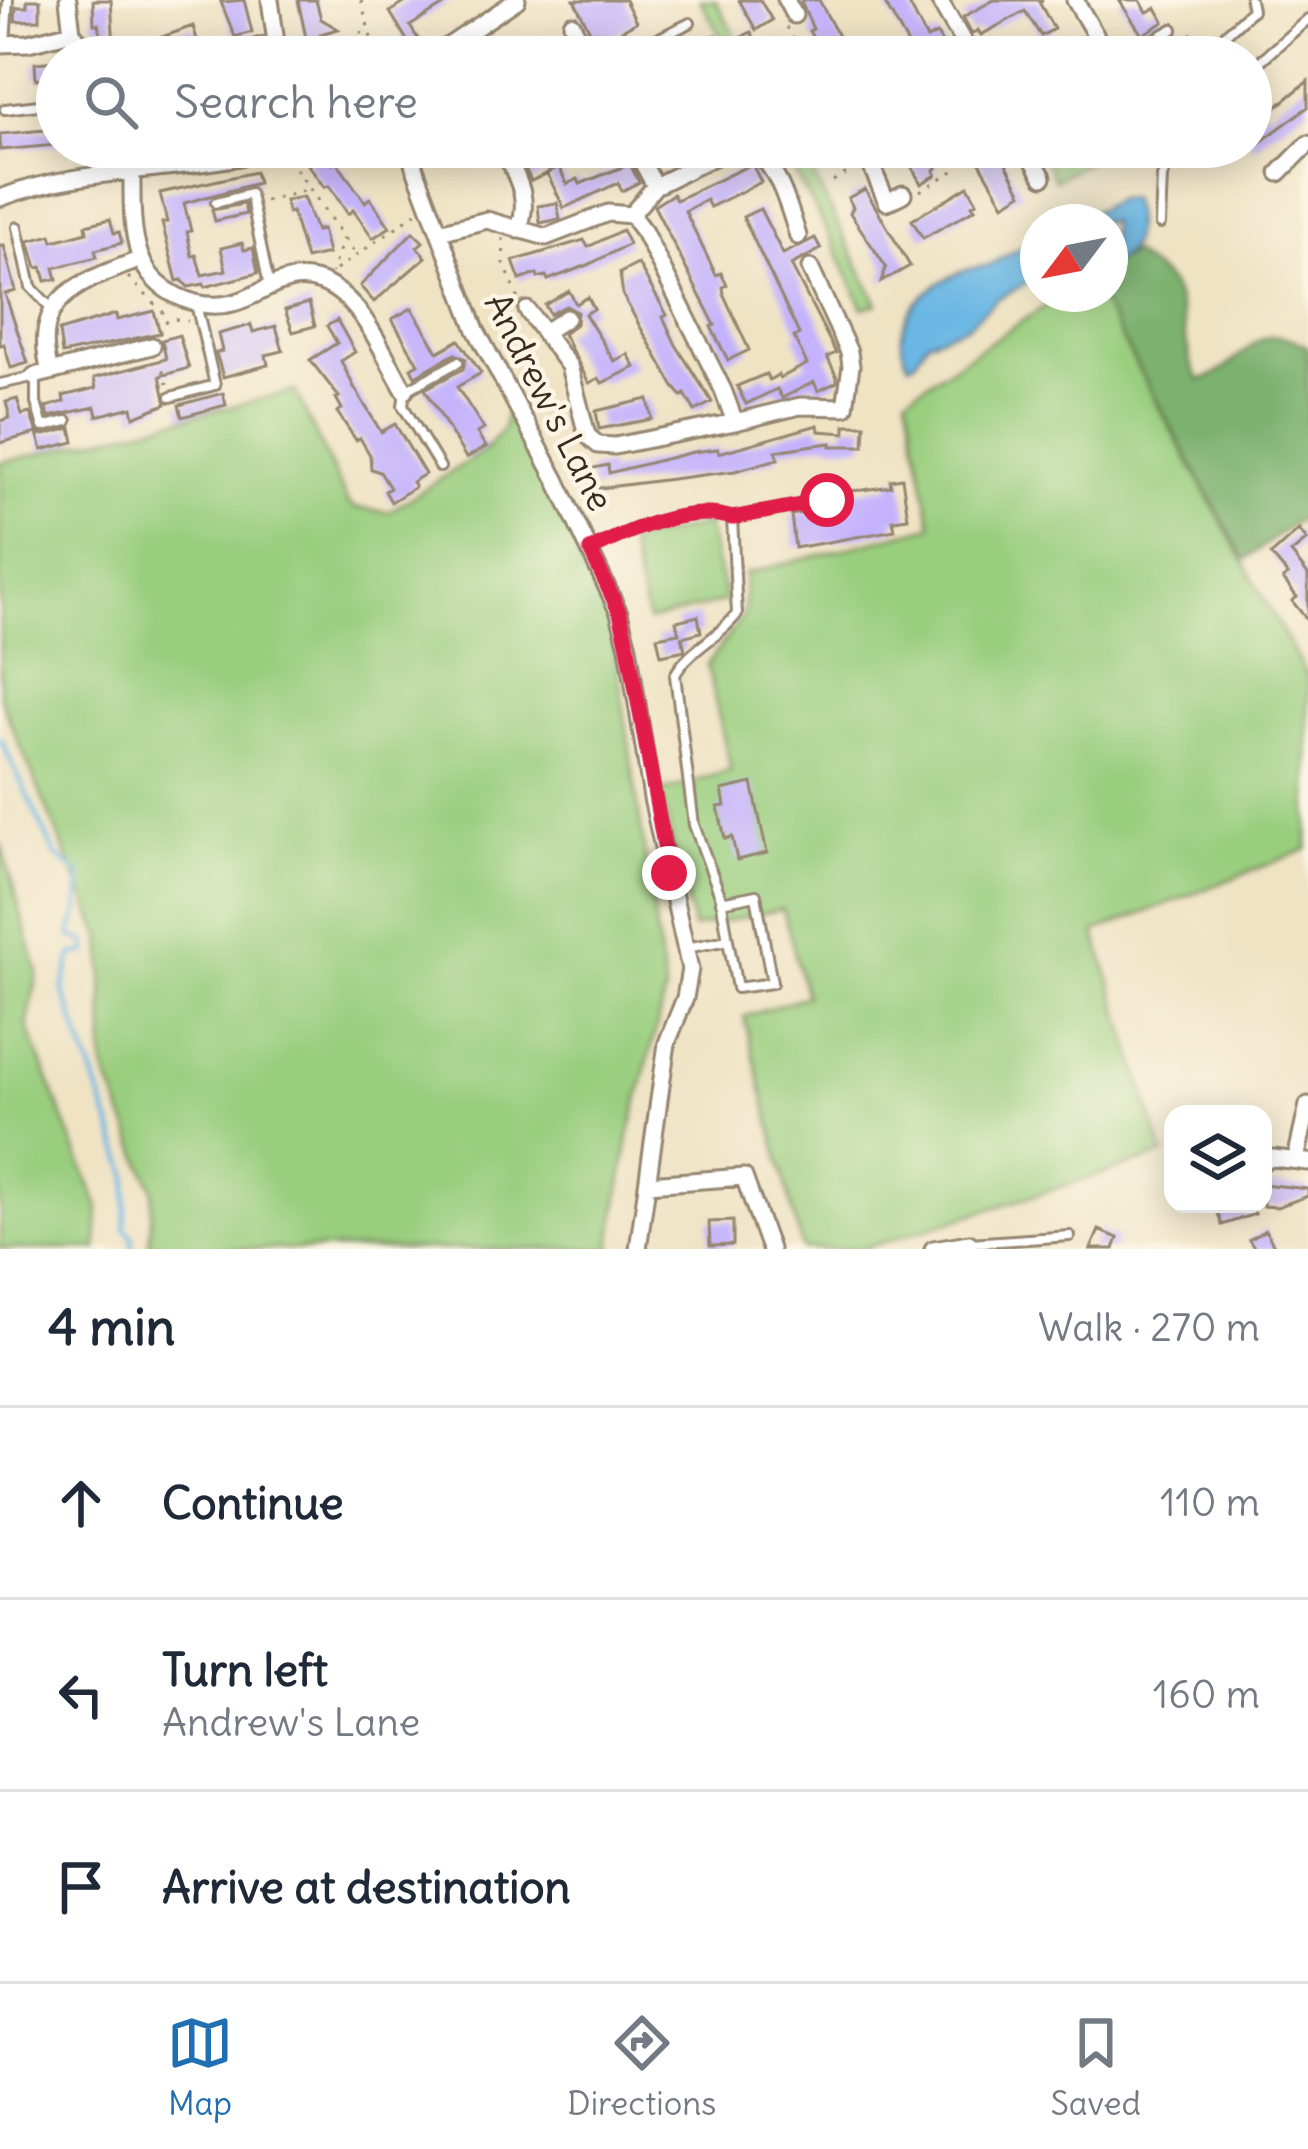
<!DOCTYPE html>
<meta charset="utf-8">
<style>
:root{--surface:#fff;--page:#f6f6f7;--text:#1f2937;--muted:#747a83;--line:#e0e1e3;--accent:#1f6fb2}
body{margin:0;font-family:Delius,sans-serif;background:var(--page);color:var(--text)}
.controls{position:absolute;right:36px;bottom:36px;display:grid;overflow:hidden;border-radius:24px;box-shadow:0 6px 30px #0003}
.controls button{width:108px;height:108px;display:grid;place-items:center;padding:0;border:0;border-bottom:3px solid var(--line);background:var(--surface);color:var(--text);font:60px sans-serif}
.compass{position:absolute;left:1020px;top:204px;width:108px;height:108px;border-radius:50%;background:var(--surface);box-shadow:0 6px 30px #0003;rotate:238deg}
.stop{position:absolute;width:36px;height:36px;margin:-27px;border:9px solid #e11d48;border-radius:50%;background:#fff}
.stop.end{background:#e11d48;border-color:#fff;box-shadow:0 3px 12px #0008}
.list{margin:0;padding:0;list-style:none}
h2{display:flex;justify-content:space-between;align-items:center;height:156px;margin:0;padding:0 48px;font-size:51px}
h2 small{font-size:39px;font-weight:400;color:var(--muted)}
.list li{display:grid;grid-template-columns:78px 1fr auto;gap:36px;align-items:center;box-sizing:border-box;height:192px;padding:0 48px;border-top:3px solid var(--line)}
.list b{display:block;font-size:45px;white-space:nowrap}
.list p{margin:0;font-size:39px;white-space:nowrap;color:var(--muted)}
.list em{font-size:39px;font-style:normal;color:var(--muted)}
.icon{flex:none;width:66px;height:66px;fill:none;stroke:currentColor;stroke-width:2;stroke-linecap:round;stroke-linejoin:round}
.map{position:relative;flex:none;width:1308px;height:1249px;overflow:hidden}
.search{position:absolute;background:var(--surface);box-shadow:0 6px 30px #0003;left:36px;right:36px;top:36px;height:132px;display:flex;align-items:center;gap:30px;box-sizing:border-box;padding:0 42px;border-radius:66px;color:var(--muted);font-size:45px}
.sheet{height:732px;background:var(--surface)}
nav{display:flex;justify-content:space-around;align-items:center;box-sizing:border-box;height:168px;border-top:3px solid var(--line);background:var(--surface);font-size:33px;color:var(--muted)}
nav a{display:grid;justify-items:center;gap:6px}
nav .on{color:var(--accent)}
.map>svg:first-child{display:block}
.green{fill:#9ace7f;stroke:#6a7c4e;stroke-width:3}
.forest{fill:#7bb16e;stroke:#5b6e46;stroke-width:3}
.water{fill:#6bb7e4;stroke:#537081;stroke-width:3}
.lines{fill:none;stroke-linecap:round;stroke-linejoin:round}
.stream{stroke:#6bb7e4;stroke-width:4.5}
.building{fill:#c4b2fc}
.lane-casing{stroke:#958671;stroke-width:14}
.street-casing{stroke:#958671;stroke-width:21}
.path{stroke:#958671;stroke-width:3;stroke-dasharray:3 9;stroke-linecap:butt}
.lane{stroke:#fff;stroke-width:8}
.street{stroke:#fff;stroke-width:15}
.route{stroke:#e11d48;stroke-width:15}
.labels{text-anchor:middle;dominant-baseline:central;stroke-width:9;stroke-linejoin:round;paint-order:stroke}
.street-label{font-size:36px;fill:#3b2a1e;stroke:#fcf5e5}
</style>
<div class="map">
<svg width="1308" height="1249" viewBox="0 0 1308 1249">
<rect width="100%" height="100%" fill="#fcf5e5"/>
<filter id="ink" filterUnits="userSpaceOnUse"><feTurbulence type="fractalNoise" baseFrequency=".00833" numOctaves="2"/><feDisplacementMap in="SourceGraphic" scale="24" xChannelSelector="R" yChannelSelector="G"/><feConvolveMatrix kernelMatrix="1 2 1 2 8 2 1 2 1" color-interpolation-filters="sRGB"/></filter>
<filter id="wash" filterUnits="userSpaceOnUse"><feTurbulence type="fractalNoise" baseFrequency=".004" numOctaves="4" result="noise"/><feDisplacementMap in="SourceGraphic" scale="48" xChannelSelector="R" yChannelSelector="G"/><feGaussianBlur stdDeviation="2.7" result="paint"/><feColorMatrix in="noise" values="0 0 0 0 0 0 0 0 0 0 0 0 0 0 0 0 0 1.4 0 .05"/><feComposite in="paint" operator="in"/></filter>
<g filter="url(#wash)">
<rect width="100%" height="100%" fill="#efe3c4"/>
<path class="green" d="M700 0H715L748 57H732Z
M780 147H799L878 304 863 308 829 234Z
M1038 147H1085L1092 159 1055 180Z
M1064 294H1097L1308 679V849L1095 932 1164 1155 861 1249H802L744 1017 806 996 783 909 693 928 661 792 731 770 707 665 744 614 745 574 932 526 907 396Z
M295 391 348 503 354 508 389 512 485 450 503 429 506 412 537 459 610 614 665 992 629 1137 610 1249H149L153 1190 104 1068 103 941 0 698V463Z
M707 524 726 601 648 621 628 544Z
M0 841 38 973 27 1026 99 1208 97 1249H0Z"/>
<path class="forest" d="M1131 252C1144 265 1164 273 1173 290 1186 315 1185 366 1201 380 1243 370 1255 312 1308 347V512L1245 560 1097 294H1110V263L1126 258Z"/>
<path class="water" d="M1130 198C1137 221 1137 257 1110 263V222H1073L1117 199Z
M1038 238V277L997 299 968 325 927 341 915 361 909 364C883 321 931 280 970 269 974 267 985 267 989 265 1005 257 1021 246 1038 238Z"/>
<g class="lines">
<path class="stream" d="M0 738 56 856 81 875 78 914 70 935 86 943 87 952 72 955 63 989 128 1174 125 1228 132 1235 133 1249"/>
</g>
<g id="blocks">
<path class="building" d="M27 0H40V20L15 21 16 7H27Z
M93 0H111L114 47 101 48 100 31 98 24H94Z
M244 0 252 32 235 37 221 2Z
M298 0H316L321 19 338 29 320 34 327 57H310Z
M409 0H452L410 26 423 47 414 52 390 12Z
M574 0H625L636 22 597 45Z
M739 0H760L772 20 756 30Z
M805 0H819L849 57H824L809 31 813 29 801 2Z
M883 0H907L927 39 937 34 950 57H915Z
M994 0H1043L1039 2 1054 29 1041 36 1025 11 981 35 978 30 972 34 963 17Z
M1119 0H1140L1147 12 1156 8 1164 22 1142 35Z
M193 26 198 43 164 57H140L137 46Z
M751 32 765 57H751L740 38Z
M1191 34 1204 49 1194 57H1165Z
M716 35 725 53 717 57H673Z
M57 61V77L36 79 35 63Z
M1308 81V107L1251 149V112L1260 104 1268 114Z
M57 129V145L0 150V134Z
M515 147H538L550 172 531 181Z
M800 147H844L816 164 813 160 809 162Z
M901 147H925L937 168 934 170 936 175 921 184Z
M971 147H997L1022 193 1004 204Z
M323 150 333 164 336 161 365 202 370 198 390 227 373 238 353 210 348 214 329 186 324 187 306 162Z
M630 164 639 182 622 191 618 183 564 208 547 173 559 167 567 184 578 179 580 184Z
M752 164 761 182 710 207 706 200 685 211 716 275 721 273 727 285 723 287 724 295 749 350 728 360 711 327 715 325 654 206 673 194 676 200Z
M255 172 258 183 184 203 191 231 187 232 192 256 196 255 202 275 226 270 221 248 242 243 244 250 253 248 258 273 205 287 204 284 188 287 182 280 177 281 162 223 167 222 160 193Z
M968 186 977 202 972 205 975 209 923 238 912 220Z
M865 189 910 266 881 282 886 267 850 213 853 207 848 198Z
M303 197 316 231 322 229 328 254 306 259 292 212 288 213 285 201Z
M557 203 560 219 540 223 538 206Z
M244 204 246 214 215 221 212 210Z
M760 209 783 254 815 238 821 249 791 265 836 353 827 357 837 377V382L818 391 814 382 782 398 777 389 746 404 737 386 766 374 769 380 778 375 780 378 807 364 794 337 799 334 743 217Z
M110 219 114 233 119 232 122 243 95 250 97 257 54 268 57 279 46 281 42 267 37 268 29 241 51 235 53 241 69 237 87 232 86 225Z
M622 230 629 244 588 265 548 280 546 276 538 278 537 274 520 280 513 261 584 240 588 247Z
M413 232 423 242 417 247 426 257 374 302 360 286Z
M0 246H4L16 291 5 294 28 363 11 368 4 344 0 345Z
M638 264 667 315 663 317 676 345 712 402 695 411 685 394 682 396 674 387 623 296 620 273Z
M569 291 576 304 588 297 594 309 585 314 614 361 628 354 635 367 602 383 599 378 589 383 563 334 576 324 577 312 566 306 550 314 545 305Z
M309 303 315 326 293 332 285 310Z
M412 308 438 352 459 340 481 373 457 387 484 429 477 433 486 447 466 458 425 389 463 369 466 359 455 354 415 376 411 368 418 364 392 319Z
M154 311 160 333 62 354 59 331 116 314 117 320Z
M337 320 355 352 341 361 354 387 381 432 395 424 425 474 412 482 415 487 391 502 385 491 390 488 380 472 371 469 370 455 360 438 356 440 337 412 342 409 336 398 339 397 310 360 337 343 327 326Z
M251 325 253 332 276 326 283 351 266 355 268 365 223 377 216 353 222 351 218 334Z
M179 335 189 368 160 376 166 404 134 417 132 407 97 416 95 407 49 417 46 407 64 402 63 396 96 388 94 378 166 359 162 340Z
M223 393 226 405 182 417 179 405Z
M17 399 22 415 30 413 37 433 0 443V421L10 418 6 402Z
M648 399 652 419 599 429 596 411Z
M818 425 819 431 845 433V425H865L864 446H831V443L807 446 776 451 778 459 735 471 592 489 589 469 608 465 609 473 693 452 718 449 719 453Z
M71 428 74 442 42 450 37 433 45 435Z
M902 478 908 518 893 520 895 530 795 548 791 515 829 508 835 502 831 493 808 495 807 490 828 485 830 492 863 490 891 486 890 480Z
M1299 530 1307 540 1291 553 1308 575V621L1292 601 1297 597 1283 579 1288 575 1271 555Z
M698 616 701 632 682 637 685 650 661 655 657 637 679 633 676 621Z
M752 783 767 853 737 860 732 837 725 839 718 807 725 806 722 790Z
M1263 1184 1308 1189V1196L1277 1207 1263 1206Z
M1215 1204H1249L1255 1214 1222 1225Z
M733 1221V1245L710 1246 709 1222Z
M1099 1230 1118 1238 1114 1249H1091Z
M1265 1230 1276 1249H1255L1249 1240Z"/>
</g>
</g>
<g filter="url(#ink)">
<use href="#blocks" fill-opacity="0" stroke="#958671" stroke-width="3"/>
<g class="lines">
<g class="lane-casing">
<path id="lane" d="M1226 34 1252 10 1250 0
M5 43 8 0
M1107 53 1153 40 1173 29
M620 57 690 23
M1251 69 1308 19
M5 109 47 104 57 97
M216 203 250 194 269 285
M1160 224 1162 177 1174 147
M18 227 31 287 52 309
M36 376V403L43 427 67 421
M0 384 32 377
M171 397 215 385 196 304
M440 467 403 406 405 391 458 362
M732 518 827 500
M590 550C630 530 687 504 732 518L737 614C720 637 688 650 675 675L694 825 721 898 728 940 686 948
M721 902 756 895 772 983 737 988 728 940
M970 1243 1070 1236"/>
</g>
<g class="street-casing">
<path id="street" d="M68 0 72 32
M786 0 794 15
M939 0 972 57
M1075 0 1108 57
M572 24 588 57
M0 44 28 43 72 32 92 57
M222 57 276 42 270 0
M432 57 517 0
M407 147 476 330 556 479 619 613 628 647 652 798 690 969 685 998 667 1043 638 1249
M502 147C516 176 532 198 518 230
M634 147 655 186
M752 147C779 169 788 204 798 236
M863 147 887 202 903 194
M1026 147 1043 177
M132 173C132 200 131 230 140 256 153 292 197 312 233 303 264 295 285 269 321 282 363 298 383 355 405 391
M1279 173 1308 144
M0 198C90 164 190 174 281 147
M631 215 655 186 734 147
M439 232 487 220 546 237 608 213 631 215 644 232 723 390 735 422 800 406 845 407 851 366 849 352 810 268
M527 310 569 366 587 435 598 445 615 446 735 422
M545 332 566 318
M50 372C29 295 81 283 141 259
M34 376 152 346
M1296 1159 1308 1105
M1263 1161 1273 1158 1308 1162
M648 1184 744 1177 770 1249
M933 1249 969 1243"/>
</g>
<path class="path" d="M361 0 376 57
M786 27 806 57
M356 57 358 40 365 25
M289 159 344 238 331 273
M833 181 857 167
M920 191 955 170
M265 201 308 190
M503 238 504 263 518 298
M345 239 357 256
M336 270 416 213
M128 277 168 317
M159 333 169 318 188 321
M159 359 167 384"/>
<use href="#lane" class="lane"/>
<use href="#street" class="street"/>
</g>
</g>
<g class="lines" filter="url(#ink)">
<path class="route" d="M669 873 628 647 620 613 590 550C630 530 687 504 732 518L827 500"/>
</g>
<g class="labels">
<g class="street-label">
<text transform="translate(549 402) rotate(63)">Andrew's Lane</text>
</g>
</g>
</svg>
<div class="controls">
<button><svg class="icon" aria-label="layers" viewBox="0 0 24 24"><path d="M12 4l9 5-9 5-9-5zM3 14l9 5 9-5"/></svg></button>
</div>
<svg class="compass" viewBox="-18 -18 36 36"><path d="M0-13l5 13h-10z" fill="#e53935"/><path d="M0 13l5-13h-10z" fill="#747a83"/></svg>
<div class="stop" style="left:827px;top:500px"></div>
<div class="stop end" style="left:669px;top:873px"></div>
<div class="search"><svg class="icon" aria-label="search" viewBox="0 0 24 24"><circle cx="10" cy="10" r="6"/><path d="M15 15l6 6"/></svg>Search here</div>
</div>
<section class="sheet">
<h2>4 min<small>Walk · 270 m</small></h2>
<ul class="list">
<li><svg class="icon" aria-label="ahead" viewBox="0 0 24 24"><path d="M12 20V5M6 11l6-6 6 6"/></svg><div><b>Continue</b></div><em>110 m</em></li>
<li><svg class="icon" aria-label="left" viewBox="0 0 24 24"><path d="M17 20v-9H6M10 6l-5 5 5 5"/></svg><div><b>Turn left</b><p>Andrew's Lane</p></div><em>160 m</em></li>
<li><svg class="icon" aria-label="arrive" viewBox="0 0 24 24"><path d="M6 21V4h12l-3 4 3 4H6"/></svg><div><b>Arrive at destination</b></div></li>
</ul>
</section>
<nav>
<a class="on"><svg class="icon" aria-label="map" viewBox="0 0 24 24"><path d="M3 6l6-2 6 2 6-2v14l-6 2-6-2-6 2zM9 4v14M15 6v14"/></svg>Map</a>
<a><svg class="icon" aria-label="directions" viewBox="0 0 24 24"><path d="M12 3l9 9-9 9-9-9zM9 14v-3h6M13 9l2 2-2 2"/></svg>Directions</a>
<a><svg class="icon" aria-label="saved" viewBox="0 0 24 24"><path d="M7 4h10v16l-5-4-5 4z"/></svg>Saved</a>
</nav>
